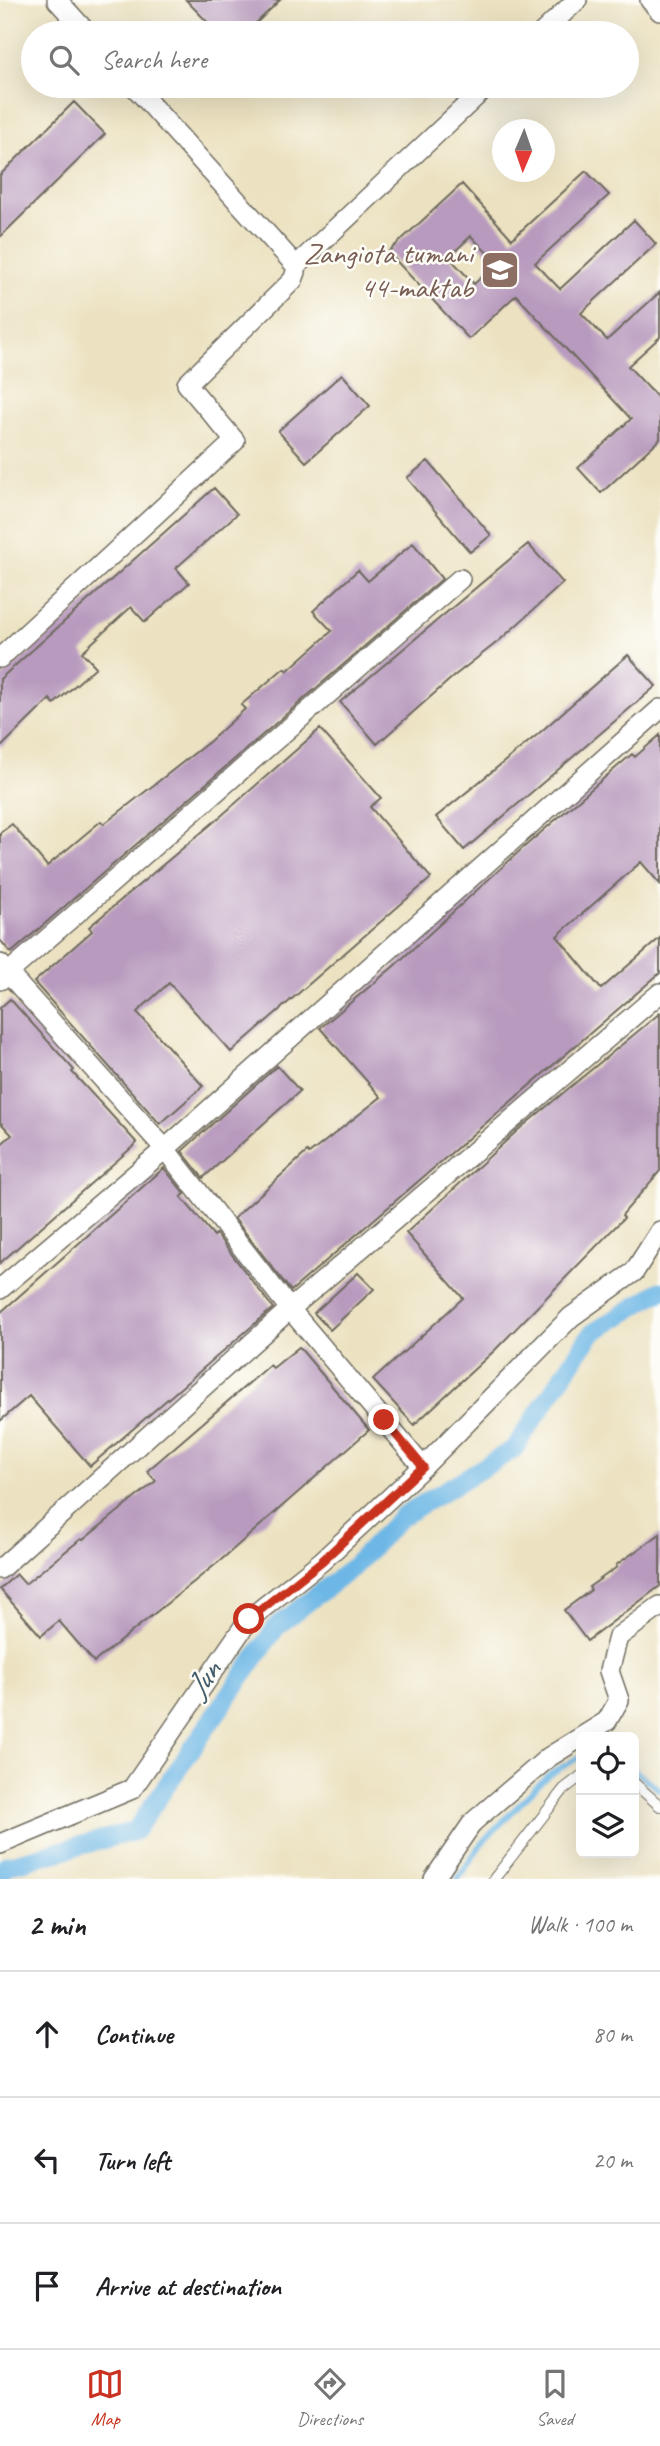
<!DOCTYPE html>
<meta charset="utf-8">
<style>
:root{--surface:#fff;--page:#f6f6f6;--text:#202124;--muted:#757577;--line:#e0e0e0;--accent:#c8321e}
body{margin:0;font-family:Caveat,sans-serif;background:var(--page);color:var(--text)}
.controls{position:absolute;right:21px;bottom:21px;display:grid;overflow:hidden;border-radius:10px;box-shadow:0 7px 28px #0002}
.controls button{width:63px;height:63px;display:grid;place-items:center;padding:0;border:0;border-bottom:2px solid var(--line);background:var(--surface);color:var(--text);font:35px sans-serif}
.compass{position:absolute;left:492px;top:119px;width:63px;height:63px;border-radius:50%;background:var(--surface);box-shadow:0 7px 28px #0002;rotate:182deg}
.stop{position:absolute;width:21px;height:21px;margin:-16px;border:5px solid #c8321e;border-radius:50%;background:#fff}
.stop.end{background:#c8321e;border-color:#fff;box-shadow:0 2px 7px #0008}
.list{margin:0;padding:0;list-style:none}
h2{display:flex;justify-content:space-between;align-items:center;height:91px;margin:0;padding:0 28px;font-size:30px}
h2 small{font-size:23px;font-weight:400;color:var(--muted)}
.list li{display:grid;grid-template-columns:46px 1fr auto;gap:21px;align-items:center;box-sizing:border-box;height:126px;padding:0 28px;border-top:2px solid var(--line)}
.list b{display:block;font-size:26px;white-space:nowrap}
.list em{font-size:23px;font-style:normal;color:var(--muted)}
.icon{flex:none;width:38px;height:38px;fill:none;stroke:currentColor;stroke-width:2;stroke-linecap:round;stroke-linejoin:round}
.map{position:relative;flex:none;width:660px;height:1879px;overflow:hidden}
.search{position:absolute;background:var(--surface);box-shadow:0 7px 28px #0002;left:21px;right:21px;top:21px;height:77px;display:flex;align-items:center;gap:18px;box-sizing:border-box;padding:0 24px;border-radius:38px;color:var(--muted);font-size:26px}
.sheet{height:469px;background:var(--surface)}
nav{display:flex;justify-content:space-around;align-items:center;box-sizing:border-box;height:98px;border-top:2px solid var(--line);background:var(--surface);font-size:19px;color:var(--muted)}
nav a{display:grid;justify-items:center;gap:4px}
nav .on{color:var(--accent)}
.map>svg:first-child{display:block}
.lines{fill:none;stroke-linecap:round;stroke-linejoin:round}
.stream{stroke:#6db7e6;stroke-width:6}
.canal{stroke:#6db7e6;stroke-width:19}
.building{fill:#b89abe;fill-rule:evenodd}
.lane-casing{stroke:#6f6b60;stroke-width:12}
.street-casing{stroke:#6f6b60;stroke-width:22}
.lane{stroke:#fff;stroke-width:10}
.street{stroke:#fff;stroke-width:19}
.route{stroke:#c8321e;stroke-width:9}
.labels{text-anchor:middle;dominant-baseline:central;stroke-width:5;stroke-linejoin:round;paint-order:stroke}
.education-label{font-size:30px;fill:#785e54;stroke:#fdfcf7;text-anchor:end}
.water-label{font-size:32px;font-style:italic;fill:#425c6c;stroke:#fdfcf7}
</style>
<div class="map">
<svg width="660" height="1879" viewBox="0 0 660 1879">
<rect width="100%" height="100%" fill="#fdfcf7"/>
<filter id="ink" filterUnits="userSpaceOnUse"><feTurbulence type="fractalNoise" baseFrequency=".0143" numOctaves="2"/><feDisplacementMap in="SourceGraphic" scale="14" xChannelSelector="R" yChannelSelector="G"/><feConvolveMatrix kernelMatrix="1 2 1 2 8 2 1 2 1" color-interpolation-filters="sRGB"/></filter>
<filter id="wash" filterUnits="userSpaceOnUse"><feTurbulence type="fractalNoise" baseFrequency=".00686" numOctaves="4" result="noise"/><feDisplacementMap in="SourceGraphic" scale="28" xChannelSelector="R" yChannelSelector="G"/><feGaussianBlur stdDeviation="1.57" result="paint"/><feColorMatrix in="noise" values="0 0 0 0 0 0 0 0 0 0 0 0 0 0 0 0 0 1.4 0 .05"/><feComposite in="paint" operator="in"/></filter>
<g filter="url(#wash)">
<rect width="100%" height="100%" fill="#ece2c1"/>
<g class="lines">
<path class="stream" d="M634 1770 660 1790
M458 1879 481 1844 547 1776 581 1756"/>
<path class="canal" d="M0 1875 7 1865 135 1831 277 1626 352 1568 401 1517 514 1449 591 1334 660 1291"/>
</g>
<g id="blocks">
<path class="building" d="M186 0H280L246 33H218Z
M74 102 105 134 0 237V175Z
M586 171 609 195 535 263 560 289 634 220 656 244 581 313 607 340 660 292V337L628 366 660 400V439L601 493 578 468 631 419 516 295 469 339 388 252 462 184 512 239ZM471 236 497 263 474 284 449 257Z
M342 374 370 406 306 462 278 431Z
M428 461 491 535 470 552 407 478Z
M214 488 237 514 176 568 189 583 145 622 131 607 82 652 96 667 54 704 50 699 0 748V679Z
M413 543 442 579 11 953 0 940V833L12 824 47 866 101 821 104 824 210 741 245 709 241 705 284 668 287 671 332 631 313 611 358 570 368 581Z
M528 544 563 583 500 640 454 676 377 744 340 702Z
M628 655 656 686 464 850 436 817 537 735Z
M320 729 381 798 370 807 431 878 231 1052 169 983 137 1012 203 1086 160 1124 34 982 92 931 89 927 221 816Z
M660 735V884L641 862 557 936 601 989 660 938V973L291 1291 234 1218 307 1152 309 1154 381 1097 320 1028 393 967 524 847 632 754 635 757Z
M10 999 74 1070 72 1072 137 1143 0 1263V1145L12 1135 0 1122V1008Z
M660 1013V1171L622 1215 624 1218 496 1349 414 1425 373 1380 463 1298 406 1233 517 1131Z
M277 1066 300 1091 203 1178 182 1151Z
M164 1168 185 1194 181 1197 214 1236 216 1234 273 1308 90 1466 29 1396 0 1421V1313Z
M358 1273 374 1289 330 1330 314 1313Z
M299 1347 369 1430 221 1560 94 1662 59 1621 41 1636 0 1589 16 1574 25 1584 81 1539 83 1540 156 1481 147 1471 270 1365 273 1368Z
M660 1534V1586L587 1641 564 1610 591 1590 589 1587 617 1567 616 1565Z"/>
</g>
</g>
<g filter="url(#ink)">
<use href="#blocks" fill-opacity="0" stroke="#6f6b60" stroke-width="2"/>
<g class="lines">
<g class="lane-casing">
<path id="lane" d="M634 1783 660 1806
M494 1879 564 1789 581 1776"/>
</g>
<g class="street-casing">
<path id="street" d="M57 0 87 33
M650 0 660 11
M542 33 577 0
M134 86 296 266
M0 658 235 441 187 384 293 280 296 272V266L487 86
M0 964 165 1149 290 1309 423 1467
M0 980 460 579
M0 1289 165 1149 660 709
M0 1569 290 1309 660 993
M0 1844 132 1789 249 1619 322 1561 423 1467 571 1317 634 1272 660 1231
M434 1879 473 1822 549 1757 607 1721 619 1700 609 1671 618 1637 660 1606"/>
</g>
<use href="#lane" class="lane"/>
<use href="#street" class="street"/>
</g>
</g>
<g class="lines" filter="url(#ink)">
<path class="route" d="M249 1619 322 1561 423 1467 384 1420"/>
</g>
<defs>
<g id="school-square" transform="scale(2.0125)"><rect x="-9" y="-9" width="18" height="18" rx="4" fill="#8d6e63" stroke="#fdfcf7"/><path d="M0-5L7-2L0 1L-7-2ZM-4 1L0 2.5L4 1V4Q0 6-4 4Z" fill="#fff"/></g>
</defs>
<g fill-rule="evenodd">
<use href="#school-square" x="500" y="270"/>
</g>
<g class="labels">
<g class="education-label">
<text x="473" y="253">Zangiota tumani<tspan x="473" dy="34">44-maktab</tspan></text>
</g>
<g class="water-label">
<text transform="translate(203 1679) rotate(-55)">Jun</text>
</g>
</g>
</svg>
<div class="controls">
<button><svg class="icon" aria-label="locate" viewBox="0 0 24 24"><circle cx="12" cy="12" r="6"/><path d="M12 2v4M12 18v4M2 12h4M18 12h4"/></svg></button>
<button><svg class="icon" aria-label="layers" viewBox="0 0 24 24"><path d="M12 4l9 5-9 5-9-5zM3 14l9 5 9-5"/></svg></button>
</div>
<svg class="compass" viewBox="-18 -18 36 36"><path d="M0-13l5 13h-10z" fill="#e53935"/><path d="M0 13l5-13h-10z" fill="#757577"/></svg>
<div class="stop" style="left:249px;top:1619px"></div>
<div class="stop end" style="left:384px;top:1420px"></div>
<div class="search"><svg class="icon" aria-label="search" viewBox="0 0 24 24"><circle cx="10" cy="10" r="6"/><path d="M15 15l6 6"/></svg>Search here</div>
</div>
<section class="sheet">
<h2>2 min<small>Walk · 100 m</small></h2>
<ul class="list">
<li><svg class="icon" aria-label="ahead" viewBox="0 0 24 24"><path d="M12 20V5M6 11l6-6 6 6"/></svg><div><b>Continue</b></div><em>80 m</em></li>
<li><svg class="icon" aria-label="left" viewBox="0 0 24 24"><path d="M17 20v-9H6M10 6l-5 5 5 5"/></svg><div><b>Turn left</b></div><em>20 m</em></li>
<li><svg class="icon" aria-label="arrive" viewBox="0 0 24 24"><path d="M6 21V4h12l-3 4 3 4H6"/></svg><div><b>Arrive at destination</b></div></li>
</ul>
</section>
<nav>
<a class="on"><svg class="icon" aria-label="map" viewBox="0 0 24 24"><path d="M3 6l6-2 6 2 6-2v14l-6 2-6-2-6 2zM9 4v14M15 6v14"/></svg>Map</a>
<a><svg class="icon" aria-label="directions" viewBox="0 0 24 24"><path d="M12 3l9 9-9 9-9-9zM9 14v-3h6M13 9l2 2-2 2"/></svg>Directions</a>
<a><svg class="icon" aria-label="saved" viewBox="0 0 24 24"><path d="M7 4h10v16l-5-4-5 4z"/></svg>Saved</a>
</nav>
